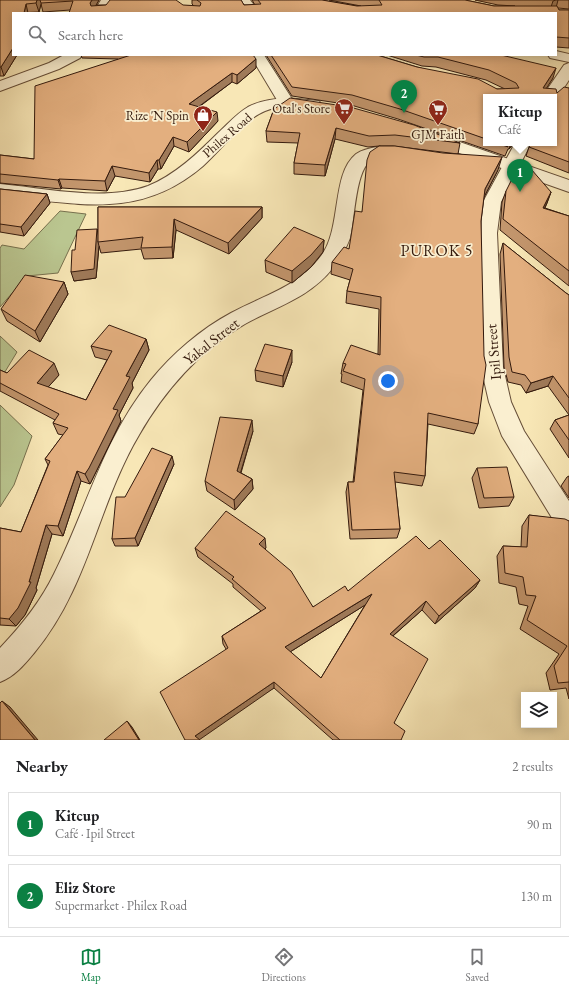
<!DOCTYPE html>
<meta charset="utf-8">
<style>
:root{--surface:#fff;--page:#f6f6f6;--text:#202124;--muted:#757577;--line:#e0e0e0;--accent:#0b8043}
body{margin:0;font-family:"EB Garamond",serif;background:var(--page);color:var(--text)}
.controls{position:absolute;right:12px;bottom:12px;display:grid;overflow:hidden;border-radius:0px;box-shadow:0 2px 10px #0003}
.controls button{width:36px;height:36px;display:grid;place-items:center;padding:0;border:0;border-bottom:1px solid var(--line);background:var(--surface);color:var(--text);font:20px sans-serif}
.you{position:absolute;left:388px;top:381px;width:14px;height:14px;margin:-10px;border:3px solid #fff;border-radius:50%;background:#1a73e8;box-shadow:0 0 0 6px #1a73e833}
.badge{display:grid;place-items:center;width:26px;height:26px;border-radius:50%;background:var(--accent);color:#fff;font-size:13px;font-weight:700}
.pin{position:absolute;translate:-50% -33px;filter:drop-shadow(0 1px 2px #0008)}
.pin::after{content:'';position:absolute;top:21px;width:14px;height:12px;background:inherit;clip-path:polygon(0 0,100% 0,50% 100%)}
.popup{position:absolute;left:483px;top:94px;width:74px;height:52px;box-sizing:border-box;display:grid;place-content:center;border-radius:0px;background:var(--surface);filter:drop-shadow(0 1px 3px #0005);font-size:13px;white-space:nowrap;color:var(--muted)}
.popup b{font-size:15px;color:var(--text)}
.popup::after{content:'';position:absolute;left:50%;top:100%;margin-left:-8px;border:8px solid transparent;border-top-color:var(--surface)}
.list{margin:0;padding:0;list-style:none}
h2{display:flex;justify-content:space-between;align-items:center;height:52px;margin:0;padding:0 16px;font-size:17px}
h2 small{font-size:13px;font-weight:400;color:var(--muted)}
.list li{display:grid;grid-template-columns:26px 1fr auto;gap:12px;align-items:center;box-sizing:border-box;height:64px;margin:0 8px 8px;padding:0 8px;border:1px solid var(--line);border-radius:0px}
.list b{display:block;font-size:15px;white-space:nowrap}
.list p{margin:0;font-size:13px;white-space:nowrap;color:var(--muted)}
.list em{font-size:13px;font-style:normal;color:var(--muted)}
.icon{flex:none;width:22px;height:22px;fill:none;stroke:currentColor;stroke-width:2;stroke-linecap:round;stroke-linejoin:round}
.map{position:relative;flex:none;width:569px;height:740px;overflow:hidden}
.search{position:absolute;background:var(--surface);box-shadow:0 2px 10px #0003;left:12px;right:12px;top:12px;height:44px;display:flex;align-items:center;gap:10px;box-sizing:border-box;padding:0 14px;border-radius:0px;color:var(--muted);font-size:15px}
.sheet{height:196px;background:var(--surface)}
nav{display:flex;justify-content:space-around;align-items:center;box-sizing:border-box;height:56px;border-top:1px solid var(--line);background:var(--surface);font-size:11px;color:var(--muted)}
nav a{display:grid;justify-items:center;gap:2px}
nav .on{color:var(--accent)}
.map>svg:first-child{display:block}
.green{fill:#bac690;stroke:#77704e}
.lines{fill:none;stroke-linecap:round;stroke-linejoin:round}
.minor-casing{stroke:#654d37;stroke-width:2}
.tertiary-casing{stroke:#654d37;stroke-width:2}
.minor{fill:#faefd0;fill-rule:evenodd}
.tertiary{fill:#faefd0;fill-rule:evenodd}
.wall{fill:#c3966d;stroke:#341a0d;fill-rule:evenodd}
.shaded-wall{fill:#9f7a59;stroke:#341a0d}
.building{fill:#e3af7f;stroke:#341a0d;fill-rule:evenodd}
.labels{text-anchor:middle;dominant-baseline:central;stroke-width:3.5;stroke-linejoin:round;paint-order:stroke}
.far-poi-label{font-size:13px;fill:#341a0d;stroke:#faefd0;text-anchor:end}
.far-street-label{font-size:13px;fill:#341a0d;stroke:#faefd0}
.street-label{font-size:15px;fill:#341a0d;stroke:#faefd0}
.neighbourhood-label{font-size:16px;letter-spacing:1px;fill:#341a0d;stroke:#faefd0}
</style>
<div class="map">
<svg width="569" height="740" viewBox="0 0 569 740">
<rect width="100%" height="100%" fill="#f8e7b6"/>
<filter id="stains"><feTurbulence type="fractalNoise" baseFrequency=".005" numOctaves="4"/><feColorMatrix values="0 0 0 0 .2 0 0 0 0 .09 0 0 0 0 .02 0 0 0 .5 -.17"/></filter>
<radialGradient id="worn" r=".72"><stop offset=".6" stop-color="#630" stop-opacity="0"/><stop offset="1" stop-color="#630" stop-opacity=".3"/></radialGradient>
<path class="green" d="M60 211 86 214 58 273 27 276 0 307V248L2 245 24 249Z
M0 336 17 352 0 380Z
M0 405 32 436 14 485 0 507Z"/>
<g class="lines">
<g class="minor-casing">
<path id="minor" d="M101 0H116L107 13H93Z
M236 0H250L260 13H246Z
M556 51 569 54V62L550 58 548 55H556Z
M64 55H82L80 58 59 69 0 91V81L49 63Z
M250 55H264L294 102 292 105H280Z
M569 63V80L556 100 554 101V97H542L564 65Z
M515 143H531L501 202 497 233 503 367 511 402 524 431 569 501V535L560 531 502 436 489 402 481 367 479 233 483 202Z
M377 147 404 149 406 153 404 157C394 159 383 154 373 159 355 167 355 219 350 238 346 249 340 259 333 268 308 299 277 306 245 324 200 350 164 391 139 435 97 506 89 587 34 653 24 665 15 676 0 682V648C21 626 41 601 54 574 87 508 103 439 151 380 172 354 201 329 231 313 264 295 298 287 321 256 342 229 331 174 356 154 362 150 370 148 377 147Z"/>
</g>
<g class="tertiary-casing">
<path id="tertiary" d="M286 98 319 101 321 104 319 107C301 112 284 103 265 111 243 120 221 150 203 166 139 221 77 203 0 196V184C45 188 104 202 148 186 175 175 198 153 218 133 228 124 236 114 248 107 259 101 273 99 286 98Z
M431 132 569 180V192L425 141 423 137 425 133Z"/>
</g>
<use href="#minor" class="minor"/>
<use href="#tertiary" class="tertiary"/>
</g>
<path class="wall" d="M0 0H99L96 5 194 6 192 4V0H241L244 5H255L252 0H322L357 6H361L329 0H465L494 6H515L498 5 475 0H569V9L558 8 559 10H569V48L556 47V13L70 10 43 12 41 4 39 12 13 13V55H17L4 76H0Z
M81 55H253L256 68 237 84 232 82 199 107 218 121 189 152 174 146 161 169H158L150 182 115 176 107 191 62 188 61 189 0 183V155L34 159 118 59 82 58Z
M266 55H377L417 67 497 89H505L486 80 436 67 422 66 387 55H501L553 78 546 88 557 93 569 88V173L526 156 529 147 554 143 486 97V143H514L509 149H508L505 156 398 119 351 105 292 96Z
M274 109 460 143 458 154 393 146H379L498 170 484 197 481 221 478 424 474 434 428 424 425 476 422 486 395 482 400 529 397 538 350 539 346 492 348 482H353L363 390 341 382 342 374H341L343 363 378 354 379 309 346 303 347 291 350 280 331 274 332 262 349 249 362 212 379 146 368 147 335 139 325 176 294 174V163L298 143 267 142 266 131Z
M0 189 47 194 50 203 24 236 0 232Z
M506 191 551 192 547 203 545 208 569 216V286L500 230 502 202Z
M98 207H262V218L229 254 176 230 173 258 144 259 141 249 101 253 99 246 96 278 74 281 75 250 97 229 98 232Z
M324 240 323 252 311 267 292 283 266 272 265 260Z
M503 243 566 293 569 295V458L550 429 555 420 569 415 548 386 526 393 521 385 508 382 504 367 500 254Z
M64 282 68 294 40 342 7 321 1 309Z
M146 339 149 350 132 383 133 388 119 415 121 421 93 478 90 484 81 481 63 536 52 534 36 588 37 590 25 615 16 626 0 625V528L21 532 48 465 45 459 63 435 58 434 53 423 55 420 0 391V370L7 373 59 375 48 387 86 400 107 360 95 357 91 346Z
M292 362 283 387 256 381 255 370Z
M253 431 241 473 252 479 253 489 235 510 207 491 205 481Z
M174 464 138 546H115L112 539 125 497Z
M477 468 514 497 509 506 479 508 472 478Z
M569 476V498L561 486 567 477Z
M529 515 569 521V699L566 688 550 690 546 673 559 654 520 629 528 606 519 604 516 587 499 583 497 556 503 546 521 547 522 526Z
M195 548H266L265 549 313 607 348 591 429 549 480 580 475 588 435 624 422 610 393 636 394 723 401 740H333L274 688 185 740 226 649 223 644 222 636 261 611 233 587V584L198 557ZM365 605 321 678 290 652Z"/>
<path class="shaded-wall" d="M37 0H42L39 12 36 3Z
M92 0H99L92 12 90 3Z
M556 0H558L556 8 550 10 553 1Z
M26 4 28 13H24Z
M13 48V55H17L4 76 1 67Z
M256 59V68L237 84V75Z
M556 68 553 78 541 97 543 88Z
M232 73V82L190 113 189 104Z
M217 112 218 121 189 152 187 142Z
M336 128 335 139 325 176V165Z
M173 137 174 146 161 169 159 160Z
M511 143H514L509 149Z
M502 157 498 170 482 201 485 189Z
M157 160 158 169 150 182 149 173Z
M112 166 115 176 107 191 105 181Z
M59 179 62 188 61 189 58 180Z
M551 192 547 203 539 219 543 208Z
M47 194 50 203 24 236 21 227Z
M262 207V218L229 254 228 243Z
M174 219 176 230 173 258 172 247Z
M97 229 99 238 98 242 99 246 96 278 74 281 71 272Z
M324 240 323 252 311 267 292 283V271Z
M64 282 68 294 40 342 35 331Z
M146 339 149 350 132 383 133 388 119 415 121 421 93 478 90 484 85 474 126 376Z
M292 350V362L283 387V376Z
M54 363 59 375 42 394 37 383Z
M553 376 548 386 526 393 531 383Z
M252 420 253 431 238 481 237 471Z
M172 456 174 464 138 546 135 538Z
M77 471 81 481 63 536 58 526Z
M252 479 253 489 235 510 234 500Z
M46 525 52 534 36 588 37 590 25 615 16 626 9 619 29 582Z
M265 538 266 548 260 553 259 544Z
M480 580 475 588 435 624 439 616Z
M372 594 370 602 285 655V647Z
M426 601 422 610 387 641 390 634Z
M274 682V688L199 740 195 736Z
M2 701 10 707 38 740H35Z
M127 721 132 727 140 740H139Z"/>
<path class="building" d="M0 0H37L36 3 26 4 24 13H13V48L1 67H0Z
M40 0H92L90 3 91 6 106 5 110 0H176L183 5 200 6 201 3 197 0H241L244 5 261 4 258 0H322L357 6 382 5 379 0H465L494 6H557L559 10H569V38L556 37V13H69L73 1 41 3Z
M131 55H253L256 59 237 75 232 73 189 104 217 112 187 142 173 137 159 160H157L149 173 112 166 105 181 59 179 58 180 0 174V155L34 159 35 86Z
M271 55H377L417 67 478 79 497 89 519 88 516 83 489 70 438 57H424L416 55H501L556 68 543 88 556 89 557 93 564 87 569 88V162L529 147 531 143H554V97H486V139L400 109 352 95 292 87Z
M290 98 350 107 414 125 460 143 395 135 369 136 336 128 325 165 294 163 300 133 266 131 274 109Z
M497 143H505L508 147Z
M379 146H395L443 153 502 157 485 189 481 221 484 356 486 365 478 424 428 413 425 476 394 472 400 529 352 530 348 482H354L365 379 343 371 346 364 343 363 351 345 380 355 381 297 347 291 353 269 332 262 344 247 349 249 355 211 362 212 367 160 370 152Z
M519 165 531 169 551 192 543 208 569 216V271L503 219 506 191Z
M0 189 47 194 21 227 0 224Z
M98 207H262L228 243 174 219 172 247 141 248 143 237 98 242Z
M294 227 324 240 311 255 292 271 265 260Z
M97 229 94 269 71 272 72 250H75L77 230Z
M503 243 566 293 569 295V398L553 376 531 383 525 375 512 372 509 357Z
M25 275 64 282 35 331 1 309Z
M109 325 146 339 126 376 130 377 113 409 118 410 89 468 85 474 77 471 58 526 46 525 29 582H31L18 608 9 619 0 618V528L21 532 50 461 45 459 68 428 53 423 59 414 0 383V370L7 373 29 350 54 363 37 383 86 400 112 351 91 346Z
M265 344 292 350 283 376 255 370Z
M569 415V440L555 420Z
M220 417 252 420 237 471 252 479 234 500 205 481Z
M152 448 172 456 135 538 112 539 116 497H125Z
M507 467 514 497 484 498 477 468Z
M226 511 265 538 259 544 291 571 313 607 345 586 348 591 416 536 429 549 440 540 480 580 439 616 426 601 390 634 428 659 394 723 405 731 401 740H340L274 682 195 736 200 740H185L160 692 228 648 222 636 266 608 232 579 234 577 195 548ZM372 594 321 678 285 647 357 603Z
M529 515 565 519 569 521V682L558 683 554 666 567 646 527 620 536 596 526 595 523 577 505 573 503 546 527 547Z
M2 701 35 740H0V703Z
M127 721 139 740H104Z"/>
<defs>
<g id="supermarket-pin" transform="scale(1)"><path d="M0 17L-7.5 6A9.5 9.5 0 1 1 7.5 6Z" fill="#8f2418" stroke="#faefd0"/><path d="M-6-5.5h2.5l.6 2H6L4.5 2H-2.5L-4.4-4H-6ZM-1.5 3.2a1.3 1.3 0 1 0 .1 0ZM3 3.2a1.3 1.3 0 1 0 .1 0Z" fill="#fff"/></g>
<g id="shop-pin" transform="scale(1)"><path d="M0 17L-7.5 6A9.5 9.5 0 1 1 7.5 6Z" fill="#8f2418" stroke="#faefd0"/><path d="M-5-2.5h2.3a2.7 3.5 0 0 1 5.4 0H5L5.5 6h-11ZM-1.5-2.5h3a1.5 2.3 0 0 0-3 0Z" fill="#fff"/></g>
</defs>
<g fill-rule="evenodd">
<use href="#supermarket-pin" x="344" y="108"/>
<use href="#supermarket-pin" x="438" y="109"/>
<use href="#shop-pin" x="203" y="115"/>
</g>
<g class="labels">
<g class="far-poi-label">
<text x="330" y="108">Otal's Store</text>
<text x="189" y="115">Rize 'N Spin</text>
<text x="438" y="134" text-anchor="middle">GJM Faith</text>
</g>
<g class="far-street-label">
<text transform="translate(227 135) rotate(-41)">Philex Road</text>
</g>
<g class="street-label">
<text transform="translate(211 341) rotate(-38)">Yakal Street</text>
<text transform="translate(493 352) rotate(-95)">Ipil Street</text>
</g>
<g class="neighbourhood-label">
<text x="437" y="250">PUROK 5</text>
</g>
</g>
<rect width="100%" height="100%" filter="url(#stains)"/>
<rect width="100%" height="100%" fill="url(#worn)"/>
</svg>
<div class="controls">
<button><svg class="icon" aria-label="layers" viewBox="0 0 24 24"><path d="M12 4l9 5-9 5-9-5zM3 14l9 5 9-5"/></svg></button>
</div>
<div class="you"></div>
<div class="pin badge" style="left:520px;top:192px">1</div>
<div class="popup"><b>Kitcup</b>Café</div>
<div class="pin badge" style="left:404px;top:113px">2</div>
<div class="search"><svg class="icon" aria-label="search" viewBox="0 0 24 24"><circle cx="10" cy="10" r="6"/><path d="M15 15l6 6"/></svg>Search here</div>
</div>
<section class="sheet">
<h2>Nearby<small>2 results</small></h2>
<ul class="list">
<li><span class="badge">1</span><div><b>Kitcup</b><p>Café · Ipil Street</p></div><em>90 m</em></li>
<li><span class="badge">2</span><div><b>Eliz Store</b><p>Supermarket · Philex Road</p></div><em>130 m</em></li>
</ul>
</section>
<nav>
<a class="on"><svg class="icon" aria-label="map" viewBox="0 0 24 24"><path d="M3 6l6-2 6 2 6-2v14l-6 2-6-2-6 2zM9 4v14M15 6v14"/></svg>Map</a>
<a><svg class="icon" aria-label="directions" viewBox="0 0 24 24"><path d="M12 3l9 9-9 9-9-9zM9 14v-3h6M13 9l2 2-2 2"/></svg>Directions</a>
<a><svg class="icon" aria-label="saved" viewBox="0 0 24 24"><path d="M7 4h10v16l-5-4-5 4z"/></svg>Saved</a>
</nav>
